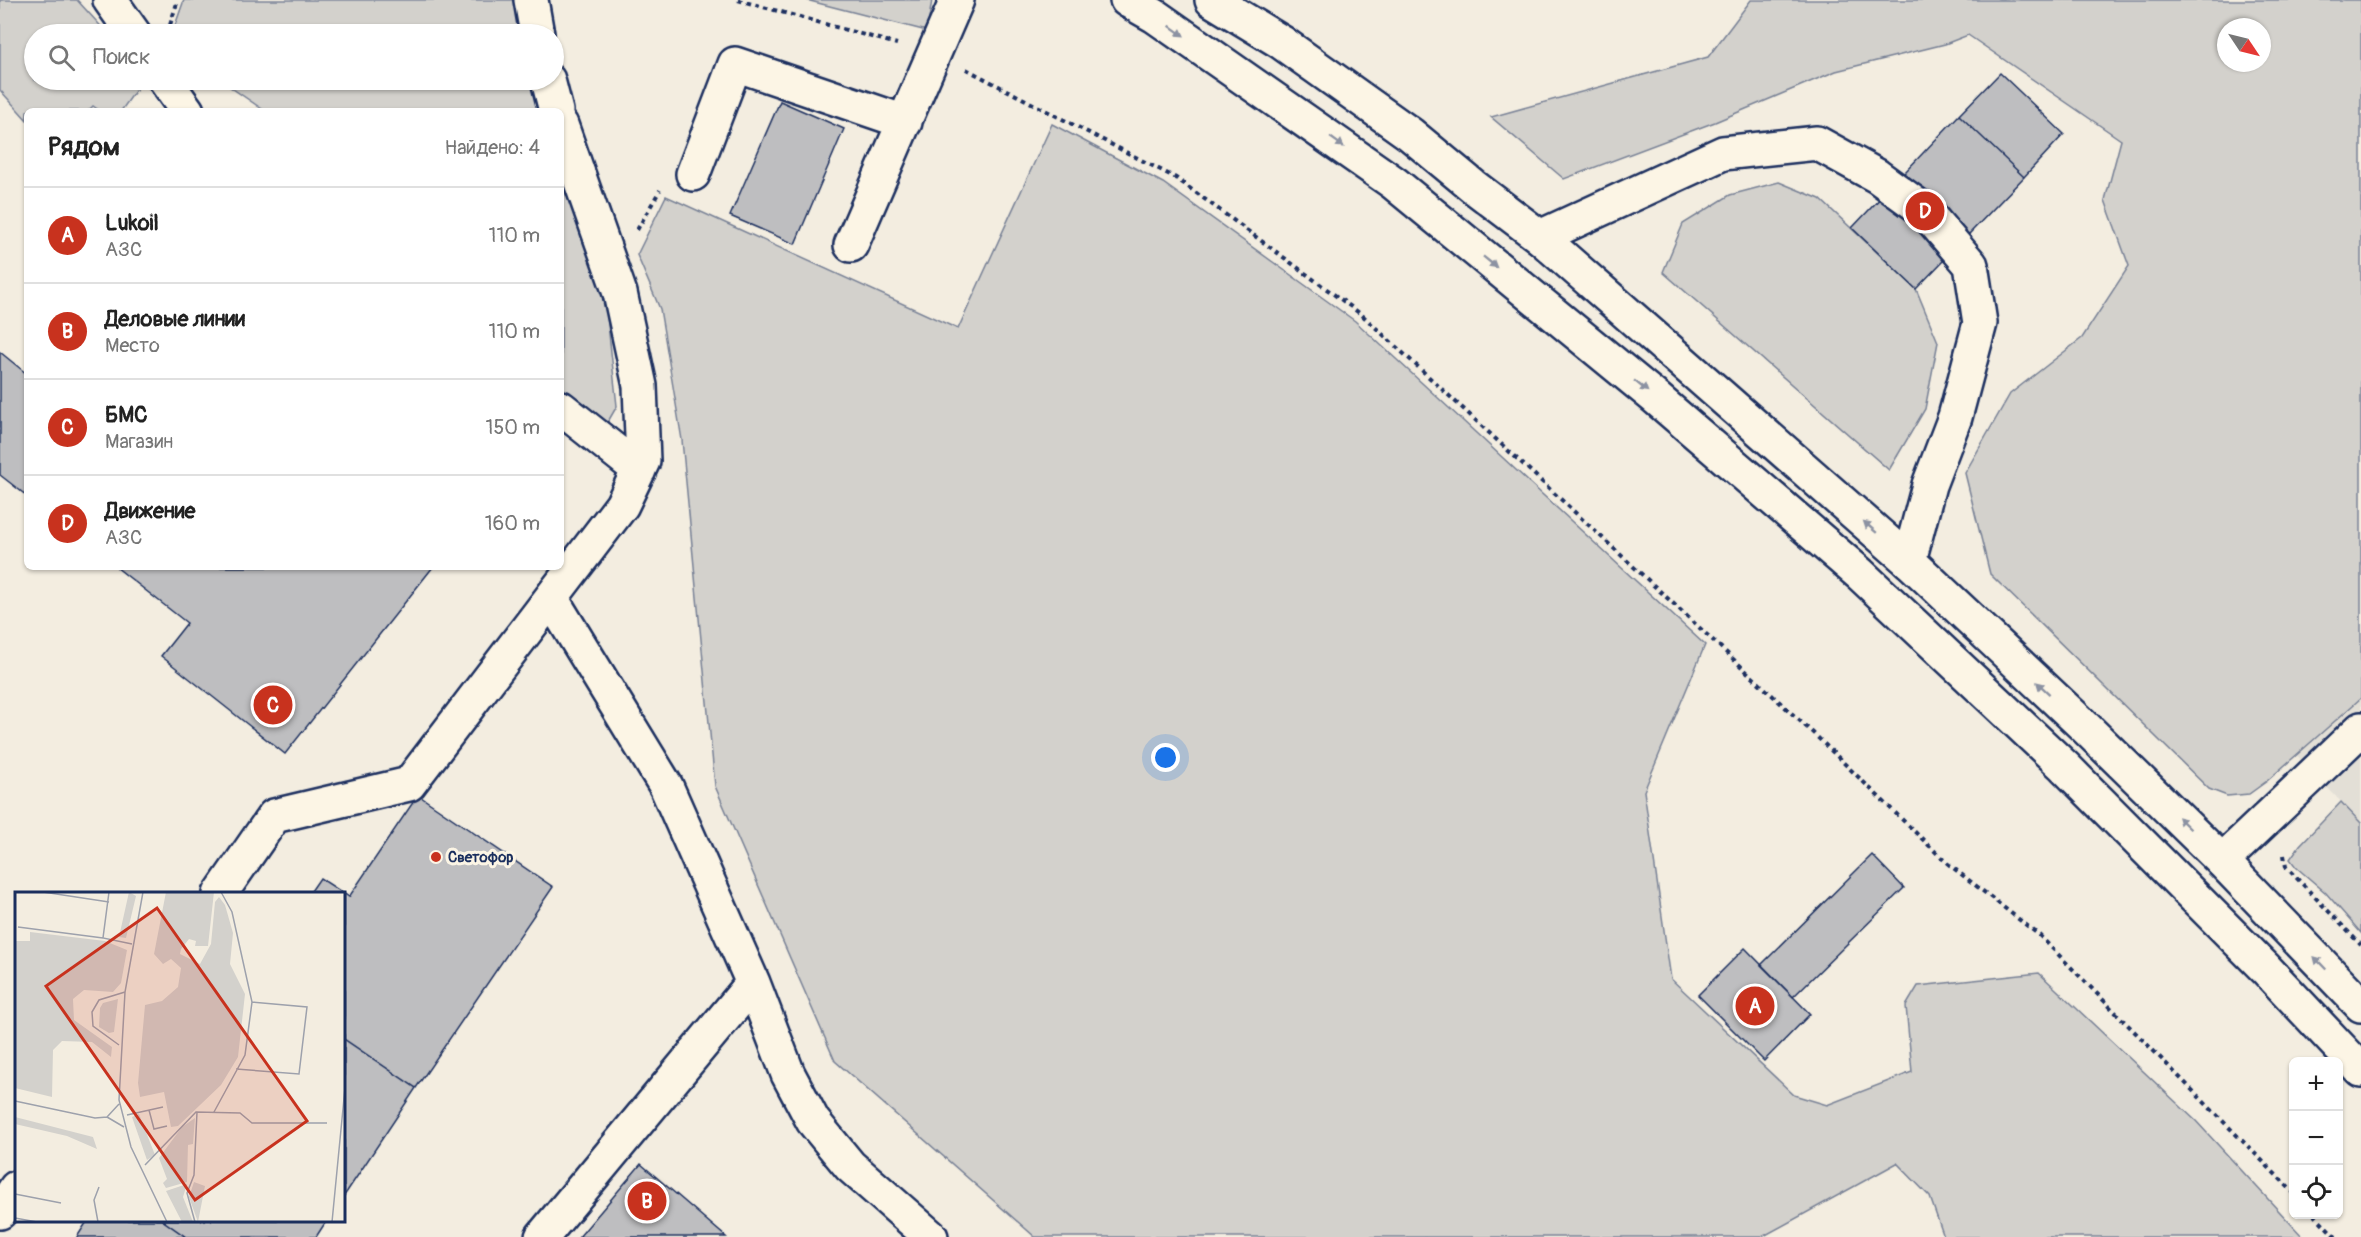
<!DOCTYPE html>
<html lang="ru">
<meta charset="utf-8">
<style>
:root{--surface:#fff;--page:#f6f6f6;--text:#222;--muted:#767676;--line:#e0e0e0;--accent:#c8321e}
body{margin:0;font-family:Pangolin,sans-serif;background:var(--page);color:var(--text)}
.controls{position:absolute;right:18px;bottom:18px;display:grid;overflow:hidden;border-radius:9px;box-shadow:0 2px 4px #0004}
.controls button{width:54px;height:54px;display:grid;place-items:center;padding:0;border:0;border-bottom:2px solid var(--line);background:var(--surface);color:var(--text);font:30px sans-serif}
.compass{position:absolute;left:2217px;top:18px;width:54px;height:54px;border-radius:50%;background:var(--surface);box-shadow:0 2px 4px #0004;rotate:125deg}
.you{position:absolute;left:1166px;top:758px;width:21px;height:21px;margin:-15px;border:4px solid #fff;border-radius:50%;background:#1a73e8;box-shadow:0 0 0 9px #1a73e833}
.badge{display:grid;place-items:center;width:39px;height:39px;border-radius:50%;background:var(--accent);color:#fff;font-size:20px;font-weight:700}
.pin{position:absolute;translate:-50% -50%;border:3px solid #fff;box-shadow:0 2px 6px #0006}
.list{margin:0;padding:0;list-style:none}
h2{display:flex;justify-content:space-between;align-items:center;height:78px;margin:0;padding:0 24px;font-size:26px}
h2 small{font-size:20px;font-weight:400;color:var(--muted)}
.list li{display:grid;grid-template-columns:39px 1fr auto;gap:18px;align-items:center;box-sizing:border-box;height:96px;padding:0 24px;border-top:2px solid var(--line)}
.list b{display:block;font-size:22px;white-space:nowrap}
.list p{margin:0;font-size:20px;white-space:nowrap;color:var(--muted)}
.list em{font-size:20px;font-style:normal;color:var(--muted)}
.icon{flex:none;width:33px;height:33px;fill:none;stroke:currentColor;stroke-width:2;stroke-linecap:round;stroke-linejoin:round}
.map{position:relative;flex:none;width:2361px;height:1237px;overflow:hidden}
.search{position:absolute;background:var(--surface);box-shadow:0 2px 4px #0004;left:24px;top:24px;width:540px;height:66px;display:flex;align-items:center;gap:15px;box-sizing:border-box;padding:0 21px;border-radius:33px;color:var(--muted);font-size:22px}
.panel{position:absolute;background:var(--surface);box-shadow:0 2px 4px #0004;left:24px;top:108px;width:540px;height:462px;border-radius:9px}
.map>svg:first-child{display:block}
.built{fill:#e3dfd6}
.green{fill:#d3d1cc;stroke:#778095;stroke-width:1.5;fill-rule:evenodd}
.building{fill:#bebec0;stroke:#1b2f5e;stroke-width:1.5}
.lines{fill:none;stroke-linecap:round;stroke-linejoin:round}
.minor-casing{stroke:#1b2f5e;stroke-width:38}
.highway-casing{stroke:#1b2f5e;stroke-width:38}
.path{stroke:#1b2f5e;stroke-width:4;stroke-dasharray:4.5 4.5;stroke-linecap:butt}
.minor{stroke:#fcf5e5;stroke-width:33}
.highway{stroke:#fcf5e5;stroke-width:33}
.oneway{fill:#8c92a2}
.poi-dot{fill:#c8321e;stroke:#fcf5e5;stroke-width:2}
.labels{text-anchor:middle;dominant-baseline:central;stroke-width:6;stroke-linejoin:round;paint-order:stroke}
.poi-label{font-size:15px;font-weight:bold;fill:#1b2f5e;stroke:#fcf5e5;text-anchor:start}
.inset-road{fill:none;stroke:#9da1ac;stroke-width:1.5}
.view{fill:#c8321e;fill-opacity:0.15;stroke:#c8321e;stroke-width:3}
.inset-edge{fill:none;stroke:#1b2f5e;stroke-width:3}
</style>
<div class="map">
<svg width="2361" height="1237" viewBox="0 0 2361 1237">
<rect width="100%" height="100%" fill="#f3ede0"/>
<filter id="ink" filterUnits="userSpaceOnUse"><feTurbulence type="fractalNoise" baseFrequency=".0167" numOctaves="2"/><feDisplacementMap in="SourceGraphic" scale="12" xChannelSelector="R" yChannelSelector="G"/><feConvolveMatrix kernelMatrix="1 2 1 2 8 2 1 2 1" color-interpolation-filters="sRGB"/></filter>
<g filter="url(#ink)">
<path class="built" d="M2361 626V823L2268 725Z"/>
<path class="green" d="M0 0H77L108 34H34V80H136L138 87 121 111H100L93 106 88 111H27V120L0 90Z
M184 0H517L527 34H172Z
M806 0H932L927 31Z
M1751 0H2361V698L2267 781 2249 794 2227 796 2209 789 1990 574 1965 473 2010 394 2082 338 2129 266 2105 200 2121 140 1968 35 1945 44 1836 71 1715 122 1564 179 1491 117 1708 57ZM2226 27H2262V63H2226Z
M220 80H541L551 111H265Z
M1052 124 1163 183 1355 321 1705 645 1644 791 1671 979 1794 1095 1827 1105 1912 1072 1906 1006 1918 986 2039 973 2196 1121 2303 1237H1944L1930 1197 1897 1163 1762 1237H1035L835 1061 715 786 682 440 660 309 637 255 666 196 958 329Z
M561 145 603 280 617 406 606 425 561 387Z
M1779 182 1820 199 1916 289 1938 342 1925 409 1889 470 1663 272 1683 224 1730 195Z
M2341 802 2361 823V933L2326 893 2296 867 2290 859 2300 845Z"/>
<path class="building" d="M2000 73 2064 134 2024 177 1959 115Z
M780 101 844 129 795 244 730 216Z
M1959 115 2024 177 1916 289 1852 228Z
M0 352 27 374V496L0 475Z
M116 567H433L285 754 161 656 187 623Z
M418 795 553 887 416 1088 344 1039V894H309L320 878 349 897Z
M1872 855 1904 888 1793 997 1761 965Z
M1745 948 1810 1014 1764 1061 1698 995Z
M344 1039 416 1088 344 1196Z
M641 1164 726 1237H579Z
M88 1220H162L186 1237H77Z
M162 1220H327L316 1237H186Z"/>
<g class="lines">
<g class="minor-casing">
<path id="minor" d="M110 0 134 34
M531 0 537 34
M165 80 187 111
M548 80 556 111
M693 174 735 64 905 122
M1540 237 1723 153 1817 143 1877 176 1925 211 1971 265 1980 323 1955 417 1929 485 1909 561
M851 245 957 0
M561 408 639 470
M551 598 666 786 753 983 788 1074 813 1121 850 1166 931 1237
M2222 861 2361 729
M220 894 274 816 409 784 622 505 643 461 640 386 620 293 561 125
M0 1212 16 1188
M542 1237 753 983"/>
</g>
<g class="highway-casing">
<path id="highway" d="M1127 0 1155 16 1394 183 1656 398 1860 574 2064 766 2266 969 2361 1070
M1212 0 1281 42 1410 134 1474 187 1540 237 1909 561 2084 726 2222 861 2361 1005"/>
</g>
<path class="path" d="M738 0 897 44
M170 25 178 0
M966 69 1176 178 1362 315 1813 733 1947 863 2039 935 2294 1193
M637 230 660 190
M2284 855 2286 867 2361 945
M2314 1214 2336 1237"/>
<use href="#minor" class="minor"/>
<use href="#highway" class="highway"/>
</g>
<defs><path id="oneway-solid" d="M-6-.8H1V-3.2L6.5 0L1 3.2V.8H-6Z" transform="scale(1.5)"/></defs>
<g class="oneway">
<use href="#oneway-solid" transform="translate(1177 31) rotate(35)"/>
<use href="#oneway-solid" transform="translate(1337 142) rotate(36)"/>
<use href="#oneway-solid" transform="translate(1490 262) rotate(39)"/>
<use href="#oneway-solid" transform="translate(1641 386) rotate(39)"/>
<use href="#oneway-solid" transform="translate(1870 527) rotate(-139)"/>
<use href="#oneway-solid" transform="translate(2043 688) rotate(-137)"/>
<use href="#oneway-solid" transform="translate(2184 823) rotate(-136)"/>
<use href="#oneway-solid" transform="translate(2320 963) rotate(-134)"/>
</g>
</g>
<circle class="poi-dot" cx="436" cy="857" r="6"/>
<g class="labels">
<g class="poi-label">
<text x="448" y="857">Светофор</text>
</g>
</g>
<g transform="translate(15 892)">
<rect width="330" height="330" fill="#f3ede0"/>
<path d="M114 0 121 4 111 46 104 45ZM151 0H199L193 54H180L181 49 174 47 166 57 165 62 185 72 196 52 200 10 204 5 210 13 218 41 215 72 230 102 223 165 206 193 163 234 156 235 149 200 125 205 123 191 130 113 147 109 163 95 166 76 156 67 148 72 139 62ZM15 40 90 49 112 58 106 91 98 100 69 98 58 107 59 128 97 155 96 165 77 150 47 149 38 158 37 205 0 196V49H15ZM103 107 99 140 94 141 84 135 85 116 88 111ZM124 222 140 263 132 268 117 225ZM0 225 78 245 82 257 52 244 0 232ZM180 226 178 252 173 253 172 290 151 296 148 291 152 287 144 266 167 235ZM179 290 190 294 183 330 174 305ZM172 292 168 305 178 330H167L151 299Z" fill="#d3d1cc"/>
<path class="inset-road" d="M28 0 94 10M94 0 88 46 117 52M128 0 110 100 104 208 116 255 152 330M3 35 88 46M104 153 78 134 77 120 84 108 110 100M221 177 284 182 292 115 237 110M0 209 80 226 92 225 104 212M134 218 139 237 152 234M199 220 230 163 237 110 217 20 206 0M112 223 148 215M92 225 109 235M130 273 181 220 225 221 237 231H312M0 302 46 311M0 326 22 330M83 330 79 308 84 295M180 330 172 301 179 283 182 220M317 330 330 196"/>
<path class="view" d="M142 16 292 229 180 308 31 94Z"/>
<rect width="330" height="330" class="inset-edge"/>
</g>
</svg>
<div class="controls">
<button>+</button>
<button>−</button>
<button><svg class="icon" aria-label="locate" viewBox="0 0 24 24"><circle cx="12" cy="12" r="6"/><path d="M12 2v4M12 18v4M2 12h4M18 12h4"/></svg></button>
</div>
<svg class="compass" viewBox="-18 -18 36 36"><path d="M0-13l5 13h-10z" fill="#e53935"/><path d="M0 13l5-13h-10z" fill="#767676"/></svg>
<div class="you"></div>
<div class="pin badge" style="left:1755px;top:1006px">A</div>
<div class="pin badge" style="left:647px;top:1201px">B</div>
<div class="pin badge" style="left:273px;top:705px">C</div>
<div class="pin badge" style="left:1925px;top:211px">D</div>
<div class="search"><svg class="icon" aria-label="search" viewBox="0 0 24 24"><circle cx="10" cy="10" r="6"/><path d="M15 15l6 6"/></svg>Поиск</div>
<section class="panel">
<h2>Рядом<small>Найдено: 4</small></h2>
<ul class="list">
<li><span class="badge">A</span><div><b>Lukoil</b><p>АЗС</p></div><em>110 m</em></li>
<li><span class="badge">B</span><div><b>Деловые линии</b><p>Место</p></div><em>110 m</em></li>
<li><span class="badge">C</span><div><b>БМС</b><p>Магазин</p></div><em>150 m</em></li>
<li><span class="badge">D</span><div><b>Движение</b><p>АЗС</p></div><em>160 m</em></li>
</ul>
</section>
</div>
